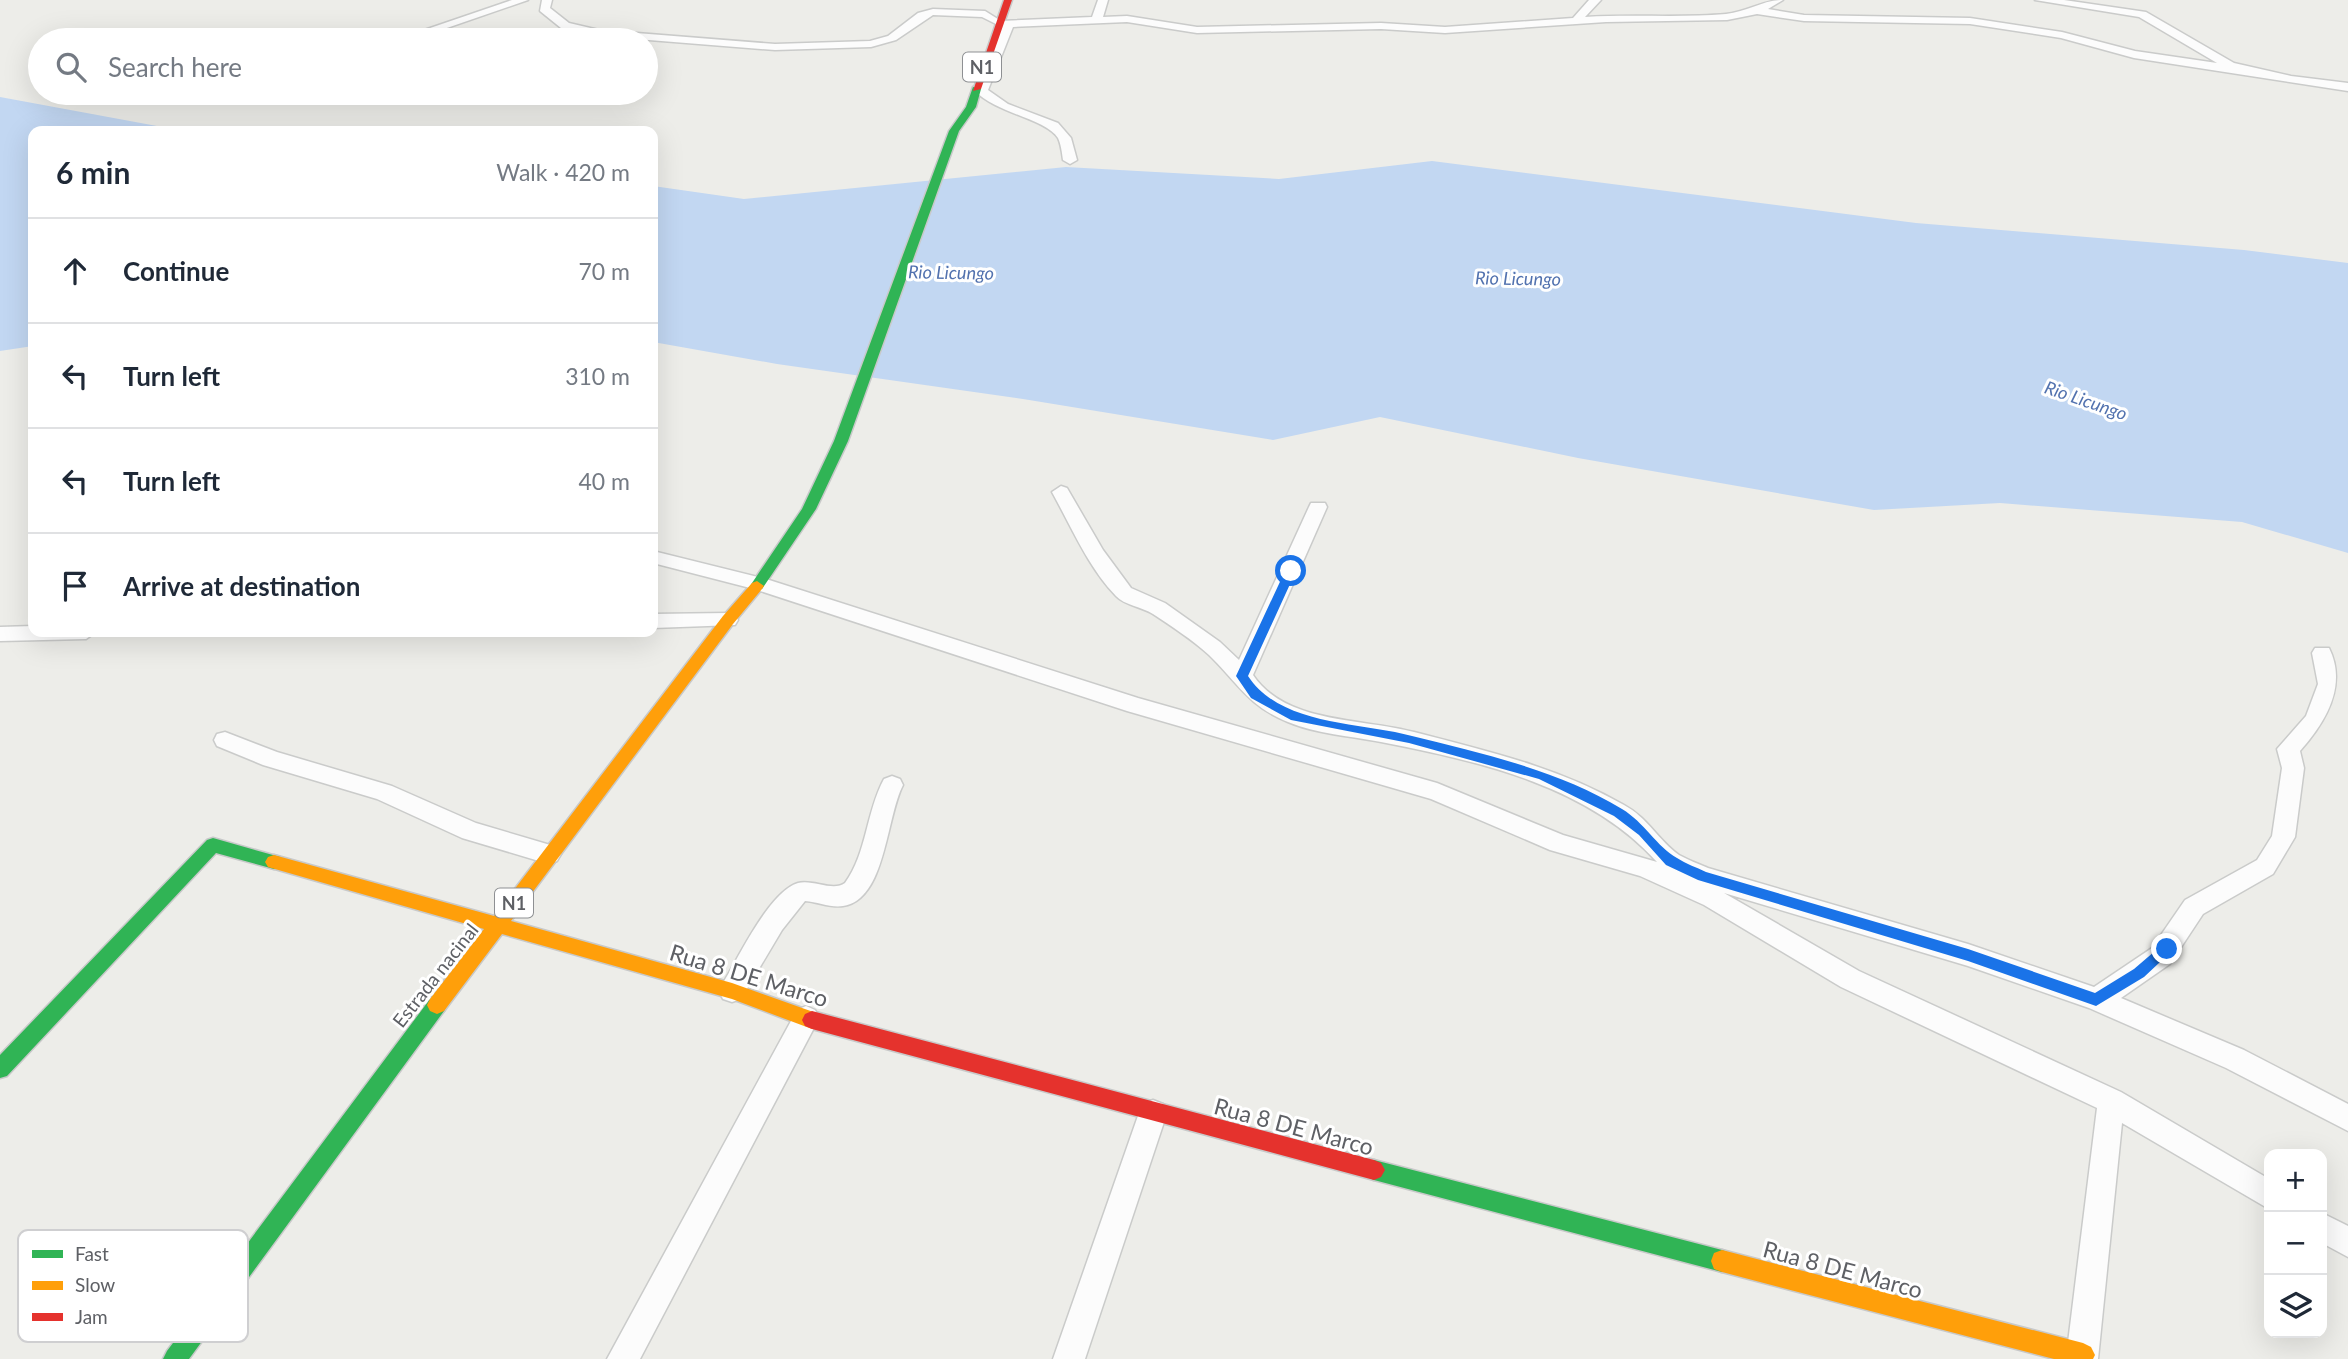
<!DOCTYPE html>
<meta charset="utf-8">
<style>
:root{--surface:#fff;--page:#f6f6f7;--text:#1f2937;--muted:#747a83;--line:#e0e1e3}
body{margin:0;font-family:Lato,sans-serif;background:var(--page);color:var(--text)}
.controls{position:absolute;right:21px;bottom:21px;display:grid;overflow:hidden;border-radius:14px;box-shadow:0 7px 28px #0002}
.controls button{width:63px;height:63px;display:grid;place-items:center;padding:0;border:0;border-bottom:2px solid var(--line);background:var(--surface);color:var(--text);font:35px sans-serif}
.stop{position:absolute;width:21px;height:21px;margin:-16px;border:5px solid #1a73e8;border-radius:50%;background:#fff}
.stop.end{background:#1a73e8;border-color:#fff;box-shadow:0 2px 7px #0008}
.list{margin:0;padding:0;list-style:none}
h2{display:flex;justify-content:space-between;align-items:center;height:91px;margin:0;padding:0 28px;font-size:30px}
h2 small{font-size:23px;font-weight:400;color:var(--muted)}
.list li{display:grid;grid-template-columns:46px 1fr auto;gap:21px;align-items:center;box-sizing:border-box;height:105px;padding:0 28px;border-top:2px solid var(--line)}
.list b{display:block;font-size:26px;white-space:nowrap}
.list em{font-size:23px;font-style:normal;color:var(--muted)}
.icon{flex:none;width:38px;height:38px;fill:none;stroke:currentColor;stroke-width:2;stroke-linecap:round;stroke-linejoin:round}
.map{position:relative;flex:none;width:2348px;height:1359px;overflow:hidden}
.search{position:absolute;background:var(--surface);box-shadow:0 7px 28px #0002;left:28px;top:28px;width:630px;height:77px;display:flex;align-items:center;gap:18px;box-sizing:border-box;padding:0 24px;border-radius:38px;color:var(--muted);font-size:26px}
.panel{position:absolute;background:var(--surface);box-shadow:0 7px 28px #0002;left:28px;top:126px;width:630px;height:511px;border-radius:14px}
.map>svg:first-child{display:block}
.water{fill:#c2d7f2}
.lines{fill:none;stroke-linecap:round;stroke-linejoin:round}
.street-casing{stroke:#cacbca;stroke-width:3}
.fast-casing{stroke:#c8c9c9;stroke-width:3}
.slow-casing{stroke:#c8c9c9;stroke-width:3}
.jam-casing{stroke:#c8c9c9;stroke-width:3}
.street{fill:#fcfcfc;fill-rule:evenodd}
.fast{fill:#30b455;fill-rule:evenodd}
.slow{fill:#ff9f0a;fill-rule:evenodd}
.jam{fill:#e5322d;fill-rule:evenodd}
.route{fill:#1a73e8}
.labels{text-anchor:middle;dominant-baseline:central;stroke-width:6;stroke-linejoin:round;paint-order:stroke}
.shield{fill:#fff;stroke:#8e9093;stroke-width:2}
.shield-label{font-size:18px;font-weight:bold;fill:#5e6065}
.far-water-label{font-size:18px;font-style:italic;fill:#5272af;stroke:#fff}
.street-label{font-size:19px;fill:#5e6065;stroke:#fff}
.near-street-label{font-size:23px;fill:#5e6065;stroke:#fff}
.key{fill:#fff;stroke:#cfcfd1;stroke-width:2}
.key-label{font-size:19px;fill:#5e6065}
</style>
<div class="map">
<svg width="2348" height="1359" viewBox="0 0 2348 1359">
<rect width="100%" height="100%" fill="#edede9"/>
<path class="water" d="M0 97 184 131H33V346L0 351Z
M1432 161 1916 223 2244 250 2348 263V553L2242 522 2000 503 1874 510 1578 458 1380 417 1273 440 1023 399 777 364 653 342V186L744 199 1066 167 1279 179Z"/>
<g class="lines">
<g class="street-casing">
<path id="street" d="M512 0H528L412 40H395Z
M542 0H552L550 8 569 23 599 30 775 44 870 41 888 36 918 13 933 9 985 11 1001 21 1092 17 1098 0H1108L1103 17 1127 16 1197 27 1381 23 1445 27 1573 18 1589 0H1601L1585 17C1632 14 1679 18 1726 14 1747 12 1763 0 1783 0L1768 9 1804 15 1970 18 2062 32 2135 51 2217 63 2139 17 2035 0H2064L2146 12 2234 63 2291 76 2348 83V91L2134 58 2061 38 1970 24 1804 21 1757 14 1727 20 1606 22 1445 33 1381 29 1197 33 1127 22 1013 27 988 90 1008 104 1058 123 1071 138 1077 160 1070 164 1063 160C1062 153 1061 144 1058 138 1046 119 996 113 975 91L1002 27 982 17 933 15 896 40 871 47 775 50 599 36 561 28 540 11Z
M1061 486 1067 488 1103 550 1131 588 1165 603 1220 642 1239 660 1309 507 1311 503H1325L1327 507 1253 675C1286 724 1362 718 1414 732 1487 751 1558 767 1624 805 1647 817 1659 841 1679 855 1688 860 1699 864 1708 868L1968 944 2094 987 2152 948 2185 900 2257 860 2272 836 2282 768 2277 749 2306 716 2318 684 2312 653 2315 648H2329C2348 686 2325 723 2300 751L2304 768 2295 837 2273 874 2203 914 2170 964 2121 998 2244 1050 2348 1104V1131L2226 1068 2089 1008 1968 966 1724 893 1859 971 2121 1092 2269 1179V1209L2122 1123 2098 1359H2066L2097 1108 1841 987 1704 905 1640 876 1550 850 1431 799 1127 711 754 589 653 563V551L766 579 1138 698 1437 783 1563 835 1657 862C1588 785 1478 761 1381 742 1351 736 1316 734 1288 722 1248 706 1238 683 1209 655 1193 640 1171 626 1153 614 1142 607 1124 605 1116 596 1088 567 1071 526 1052 492Z
M728 613 735 615 738 620 735 625 653 628V614Z
M33 626V632H96L86 639 0 641V627Z
M225 732 277 752 392 786 476 823 557 847 561 854 557 861 549 864 462 838 377 799 263 765 217 746 214 740 217 734Z
M892 776 900 779 903 785C886 817 886 900 843 906 831 908 818 902 805 901L782 930 741 999 732 1002 723 999 719 991 723 983C739 957 769 892 798 883 813 879 833 892 845 883 867 853 866 812 884 779Z
M806 1006 815 1010 819 1018 815 1026 640 1359H607L797 1010Z
M1153 1100 1163 1104 1167 1113 1085 1359H1053L1139 1113 1143 1104Z
M2322 1213 2348 1226V1257L2322 1243Z"/>
</g>
<g class="fast-casing">
<path id="fast" d="M973 87 981 89 976 107 959 131 848 441 816 509 762 589H752L750 586 752 583 802 509 834 441 949 131 966 107Z
M213 838 280 857 283 862 280 867 274 869 216 853 7 1076 0 1078V1055L207 840Z
M437 996 444 999 447 1005 444 1011 189 1359H163L167 1351 430 999Z
M1374 1160 1722 1250 1730 1253 1733 1261 1730 1269 1722 1272 1374 1180 1367 1177 1363 1170 1367 1163Z"/>
</g>
<g class="slow-casing">
<path id="slow" d="M757 581 764 586 762 589 733 624 511 921 732 983 819 1014 822 1020 819 1026 812 1029 732 999 502 934 444 1011 437 1014 430 1011 427 1005 430 999 484 929 268 867 265 862 268 857 274 855 494 916 723 616 752 583Z
M1722 1250 2083 1343 2091 1347 2095 1355 2093 1359H2054L1722 1272 1714 1269 1711 1261 1714 1253Z"/>
</g>
<g class="jam-casing">
<path id="jam" d="M1004 0H1012L981 89 973 91Z
M812 1011 1374 1160 1381 1163 1385 1170 1381 1177 1374 1180 812 1029 805 1026 802 1020 805 1014Z"/>
</g>
<use href="#street" class="street"/>
<use href="#fast" class="fast"/>
<use href="#slow" class="slow"/>
<use href="#jam" class="jam"/>
</g>
<path class="route" d="M1291 568 1296 571 1248 676C1281 726 1359 722 1412 736 1484 754 1558 770 1622 809 1644 822 1657 847 1677 858 1686 864 1696 867 1706 872L1968 949 2095 993 2134 969 2162 945 2167 943 2174 949 2144 977 2096 1006 1968 961 1698 880 1666 865 1639 835 1614 816 1539 779 1409 743 1291 720 1251 698 1236 676 1285 571Z"/>
<g class="labels">
<g class="shield">
<rect x="963" y="52.5" width="38" height="29" rx="5"/>
<rect x="495" y="888.5" width="38" height="29" rx="5"/>
</g>
<g class="shield-label">
<text x="982" y="67">N1</text>
<text x="514" y="903">N1</text>
</g>
<g class="far-water-label">
<text transform="translate(951 272) rotate(1)">Rio Licungo</text>
<text transform="translate(1518 278) rotate(1)">Rio Licungo</text>
<text transform="translate(2086 400) rotate(19)">Rio Licungo</text>
</g>
<g class="street-label">
<text transform="translate(435 975) rotate(-52)">Estrada nacinal</text>
</g>
<g class="near-street-label">
<text transform="translate(749 975) rotate(17)">Rua 8 DE Marco</text>
<text transform="translate(1294 1126) rotate(15)">Rua 8 DE Marco</text>
<text transform="translate(1843 1269) rotate(15)">Rua 8 DE Marco</text>
</g>
</g>
<rect x="18" y="1230" width="230" height="112" rx="10" class="key"/>
<rect x="32" y="1250" width="31" height="8" fill="#30b455"/>
<rect x="32" y="1281" width="31" height="9" fill="#ff9f0a"/>
<rect x="32" y="1313" width="31" height="8" fill="#e5322d"/>
<g class="key-label">
<text x="75" y="1261">Fast</text>
<text x="75" y="1292">Slow</text>
<text x="75" y="1324">Jam</text>
</g>
</svg>
<div class="controls">
<button>+</button>
<button>−</button>
<button><svg class="icon" aria-label="layers" viewBox="0 0 24 24"><path d="M12 4l9 5-9 5-9-5zM3 14l9 5 9-5"/></svg></button>
</div>
<div class="stop" style="left:1291px;top:571px"></div>
<div class="stop end" style="left:2167px;top:949px"></div>
<div class="search"><svg class="icon" aria-label="search" viewBox="0 0 24 24"><circle cx="10" cy="10" r="6"/><path d="M15 15l6 6"/></svg>Search here</div>
<section class="panel">
<h2>6 min<small>Walk · 420 m</small></h2>
<ul class="list">
<li><svg class="icon" aria-label="ahead" viewBox="0 0 24 24"><path d="M12 20V5M6 11l6-6 6 6"/></svg><div><b>Continue</b></div><em>70 m</em></li>
<li><svg class="icon" aria-label="left" viewBox="0 0 24 24"><path d="M17 20v-9H6M10 6l-5 5 5 5"/></svg><div><b>Turn left</b></div><em>310 m</em></li>
<li><svg class="icon" aria-label="left" viewBox="0 0 24 24"><path d="M17 20v-9H6M10 6l-5 5 5 5"/></svg><div><b>Turn left</b></div><em>40 m</em></li>
<li><svg class="icon" aria-label="arrive" viewBox="0 0 24 24"><path d="M6 21V4h12l-3 4 3 4H6"/></svg><div><b>Arrive at destination</b></div></li>
</ul>
</section>
</div>
